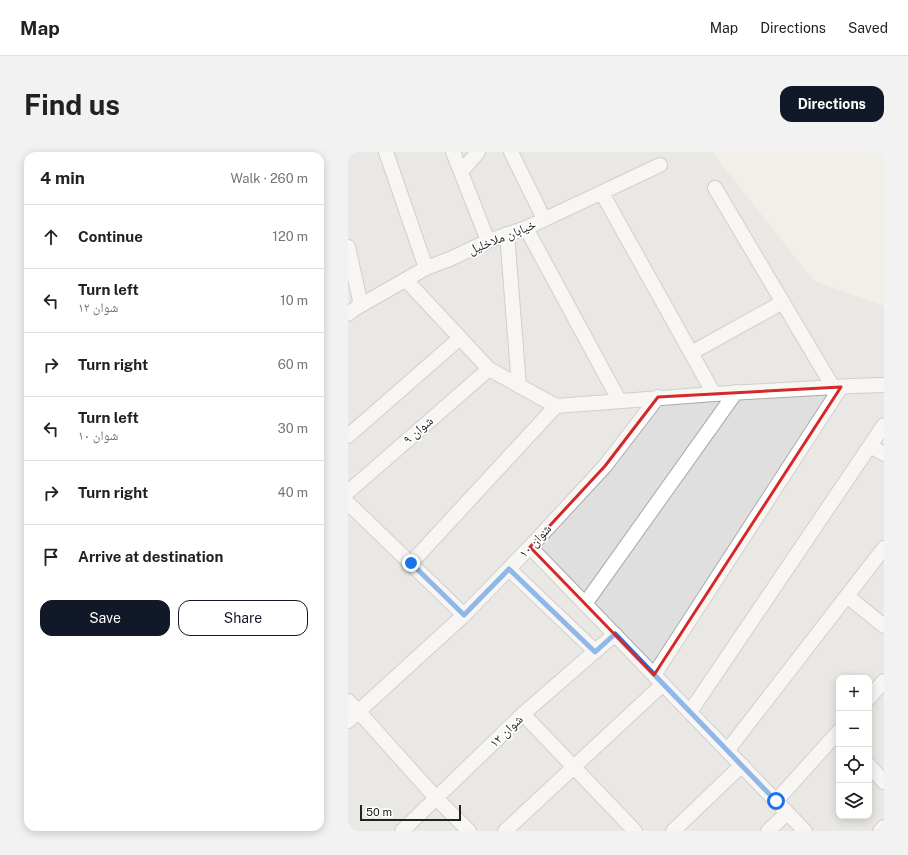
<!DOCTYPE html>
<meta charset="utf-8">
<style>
:root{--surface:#fff;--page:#f2f2f2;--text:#202124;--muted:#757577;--line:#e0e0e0;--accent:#111827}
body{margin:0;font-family:"Public Sans","Noto Naskh Arabic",sans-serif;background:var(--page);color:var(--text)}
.controls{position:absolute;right:12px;bottom:12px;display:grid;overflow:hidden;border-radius:8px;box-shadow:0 2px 10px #0003}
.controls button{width:36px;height:36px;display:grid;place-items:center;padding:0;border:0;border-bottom:1px solid var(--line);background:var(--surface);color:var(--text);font:20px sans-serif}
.scale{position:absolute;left:12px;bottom:10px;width:101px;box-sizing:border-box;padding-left:4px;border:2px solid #222;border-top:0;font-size:11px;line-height:14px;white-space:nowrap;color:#222;-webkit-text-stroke:3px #fff;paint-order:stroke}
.stop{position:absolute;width:12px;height:12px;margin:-9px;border:3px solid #1a73e8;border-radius:50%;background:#fff}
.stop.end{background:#1a73e8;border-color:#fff;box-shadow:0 1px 4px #0008}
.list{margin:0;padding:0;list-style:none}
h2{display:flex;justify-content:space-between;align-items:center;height:52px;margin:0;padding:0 16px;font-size:17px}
h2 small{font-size:13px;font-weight:400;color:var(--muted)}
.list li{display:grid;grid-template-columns:26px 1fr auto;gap:12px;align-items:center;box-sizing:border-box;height:64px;padding:0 16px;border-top:1px solid var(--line)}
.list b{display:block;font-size:15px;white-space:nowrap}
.list p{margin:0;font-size:13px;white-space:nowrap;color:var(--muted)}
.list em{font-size:13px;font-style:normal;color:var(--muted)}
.actions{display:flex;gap:8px;padding:12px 16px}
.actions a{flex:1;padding:9px 0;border:1px solid var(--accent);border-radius:12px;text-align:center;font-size:14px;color:var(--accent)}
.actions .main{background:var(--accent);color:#fff}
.icon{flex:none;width:22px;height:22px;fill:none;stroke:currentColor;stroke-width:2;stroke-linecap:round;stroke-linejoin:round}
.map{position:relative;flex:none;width:536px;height:679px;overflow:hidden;border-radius:12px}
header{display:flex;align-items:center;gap:24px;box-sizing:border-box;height:56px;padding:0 20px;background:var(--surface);border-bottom:1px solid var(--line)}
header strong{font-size:19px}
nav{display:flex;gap:22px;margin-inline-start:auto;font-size:14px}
.intro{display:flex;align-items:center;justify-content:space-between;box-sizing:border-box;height:96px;padding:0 24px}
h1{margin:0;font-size:28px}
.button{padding:10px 18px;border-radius:12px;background:var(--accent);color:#fff;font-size:14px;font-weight:700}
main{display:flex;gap:24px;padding:0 24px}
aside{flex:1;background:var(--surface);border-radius:12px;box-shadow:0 2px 10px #0003}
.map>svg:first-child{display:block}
.residential{fill:#e0dfdf;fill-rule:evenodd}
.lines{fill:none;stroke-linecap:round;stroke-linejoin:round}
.minor-casing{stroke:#a9a9a9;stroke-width:16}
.minor{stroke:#fff;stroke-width:14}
.route{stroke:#1a73e8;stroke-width:5}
.marked{fill:none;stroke:#d62828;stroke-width:3;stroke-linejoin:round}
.labels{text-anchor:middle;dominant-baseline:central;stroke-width:3.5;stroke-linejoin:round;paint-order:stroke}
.street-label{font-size:13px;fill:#222;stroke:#fff}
</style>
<header>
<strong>Map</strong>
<nav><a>Map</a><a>Directions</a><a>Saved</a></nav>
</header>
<div class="intro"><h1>Find us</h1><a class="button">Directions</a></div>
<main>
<aside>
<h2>4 min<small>Walk · 260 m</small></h2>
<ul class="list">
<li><svg class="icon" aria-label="ahead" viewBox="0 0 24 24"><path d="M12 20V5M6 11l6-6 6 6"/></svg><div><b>Continue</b></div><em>120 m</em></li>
<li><svg class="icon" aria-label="left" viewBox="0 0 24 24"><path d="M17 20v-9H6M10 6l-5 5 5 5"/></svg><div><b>Turn left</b><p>شوان ۱۲</p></div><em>10 m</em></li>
<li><svg class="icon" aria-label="right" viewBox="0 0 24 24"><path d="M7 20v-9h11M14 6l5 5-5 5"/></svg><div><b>Turn right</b></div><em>60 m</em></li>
<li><svg class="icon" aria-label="left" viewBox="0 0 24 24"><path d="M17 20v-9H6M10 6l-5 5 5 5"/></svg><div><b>Turn left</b><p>شوان ۱۰</p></div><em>30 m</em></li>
<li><svg class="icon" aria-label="right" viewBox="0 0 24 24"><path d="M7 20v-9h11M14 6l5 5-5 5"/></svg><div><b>Turn right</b></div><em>40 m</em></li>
<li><svg class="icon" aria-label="arrive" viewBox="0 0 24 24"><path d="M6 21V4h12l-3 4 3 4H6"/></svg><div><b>Arrive at destination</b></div></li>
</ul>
<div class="actions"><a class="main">Save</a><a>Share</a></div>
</aside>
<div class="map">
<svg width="536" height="679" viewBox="0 0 536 679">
<rect width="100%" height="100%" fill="#f2efe9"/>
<path class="residential" d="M0 0H364L466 129 536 154V679H0ZM491 526H521V664H491Z"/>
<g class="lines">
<g class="minor-casing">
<path id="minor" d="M38 0 78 116
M105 0 140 89
M163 0 196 67
M113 20 130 0
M367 36 485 235
M254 41 366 242
M178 76 271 248
M159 82 171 234
M0 95 13 153
M58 128 141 217 208 254 366 242 504 234 536 233
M0 162 8 156 78 116 102 107 140 89 178 76 312 13
M343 201 435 150
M0 284 112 186
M522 294 536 302
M0 340 141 217
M0 351 116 463
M182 395 457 679
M63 411 208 254
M161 417 247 499
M499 444 536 474
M237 452 388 240
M306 523 493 235
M521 546 536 529
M0 549 11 560 88 646 121 679
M342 560 536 273
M175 562 287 679
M0 569 116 463 182 395 257 314 310 245
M379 599 536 396
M521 613 536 630
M428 649 491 579
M54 679 175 562 267 482
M157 679 315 532
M325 679 394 613
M420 679 439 661
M532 679 536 675"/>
</g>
<use href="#minor" class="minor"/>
</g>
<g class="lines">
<path class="route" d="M63 411 116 463 161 417 247 500 267 482 428 649"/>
</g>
<path d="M0 0H536V679H0ZM493 235 306 523 182 395 257 314 310 245Z" fill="#f2efe9" fill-opacity=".55" fill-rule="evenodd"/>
<path class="marked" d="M493 235 306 523 182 395 257 314 310 245Z"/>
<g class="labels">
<g class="street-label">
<text transform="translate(154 85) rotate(-22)">خیابان ملاخلیل</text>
<text transform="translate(70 278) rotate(-41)">شوان ۹</text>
<text transform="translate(187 389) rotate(-47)">شوان ۱۰</text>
<text transform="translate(158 579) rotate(-44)">شوان ۱۲</text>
</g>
</g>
</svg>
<div class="controls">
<button>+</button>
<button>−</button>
<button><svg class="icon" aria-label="locate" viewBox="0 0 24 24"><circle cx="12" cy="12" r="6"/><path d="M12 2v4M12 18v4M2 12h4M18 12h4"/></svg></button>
<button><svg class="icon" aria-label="layers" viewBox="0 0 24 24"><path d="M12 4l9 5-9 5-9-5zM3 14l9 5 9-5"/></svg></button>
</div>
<div class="scale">50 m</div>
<div class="stop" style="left:428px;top:649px"></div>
<div class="stop end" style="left:63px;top:411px"></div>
</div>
</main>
